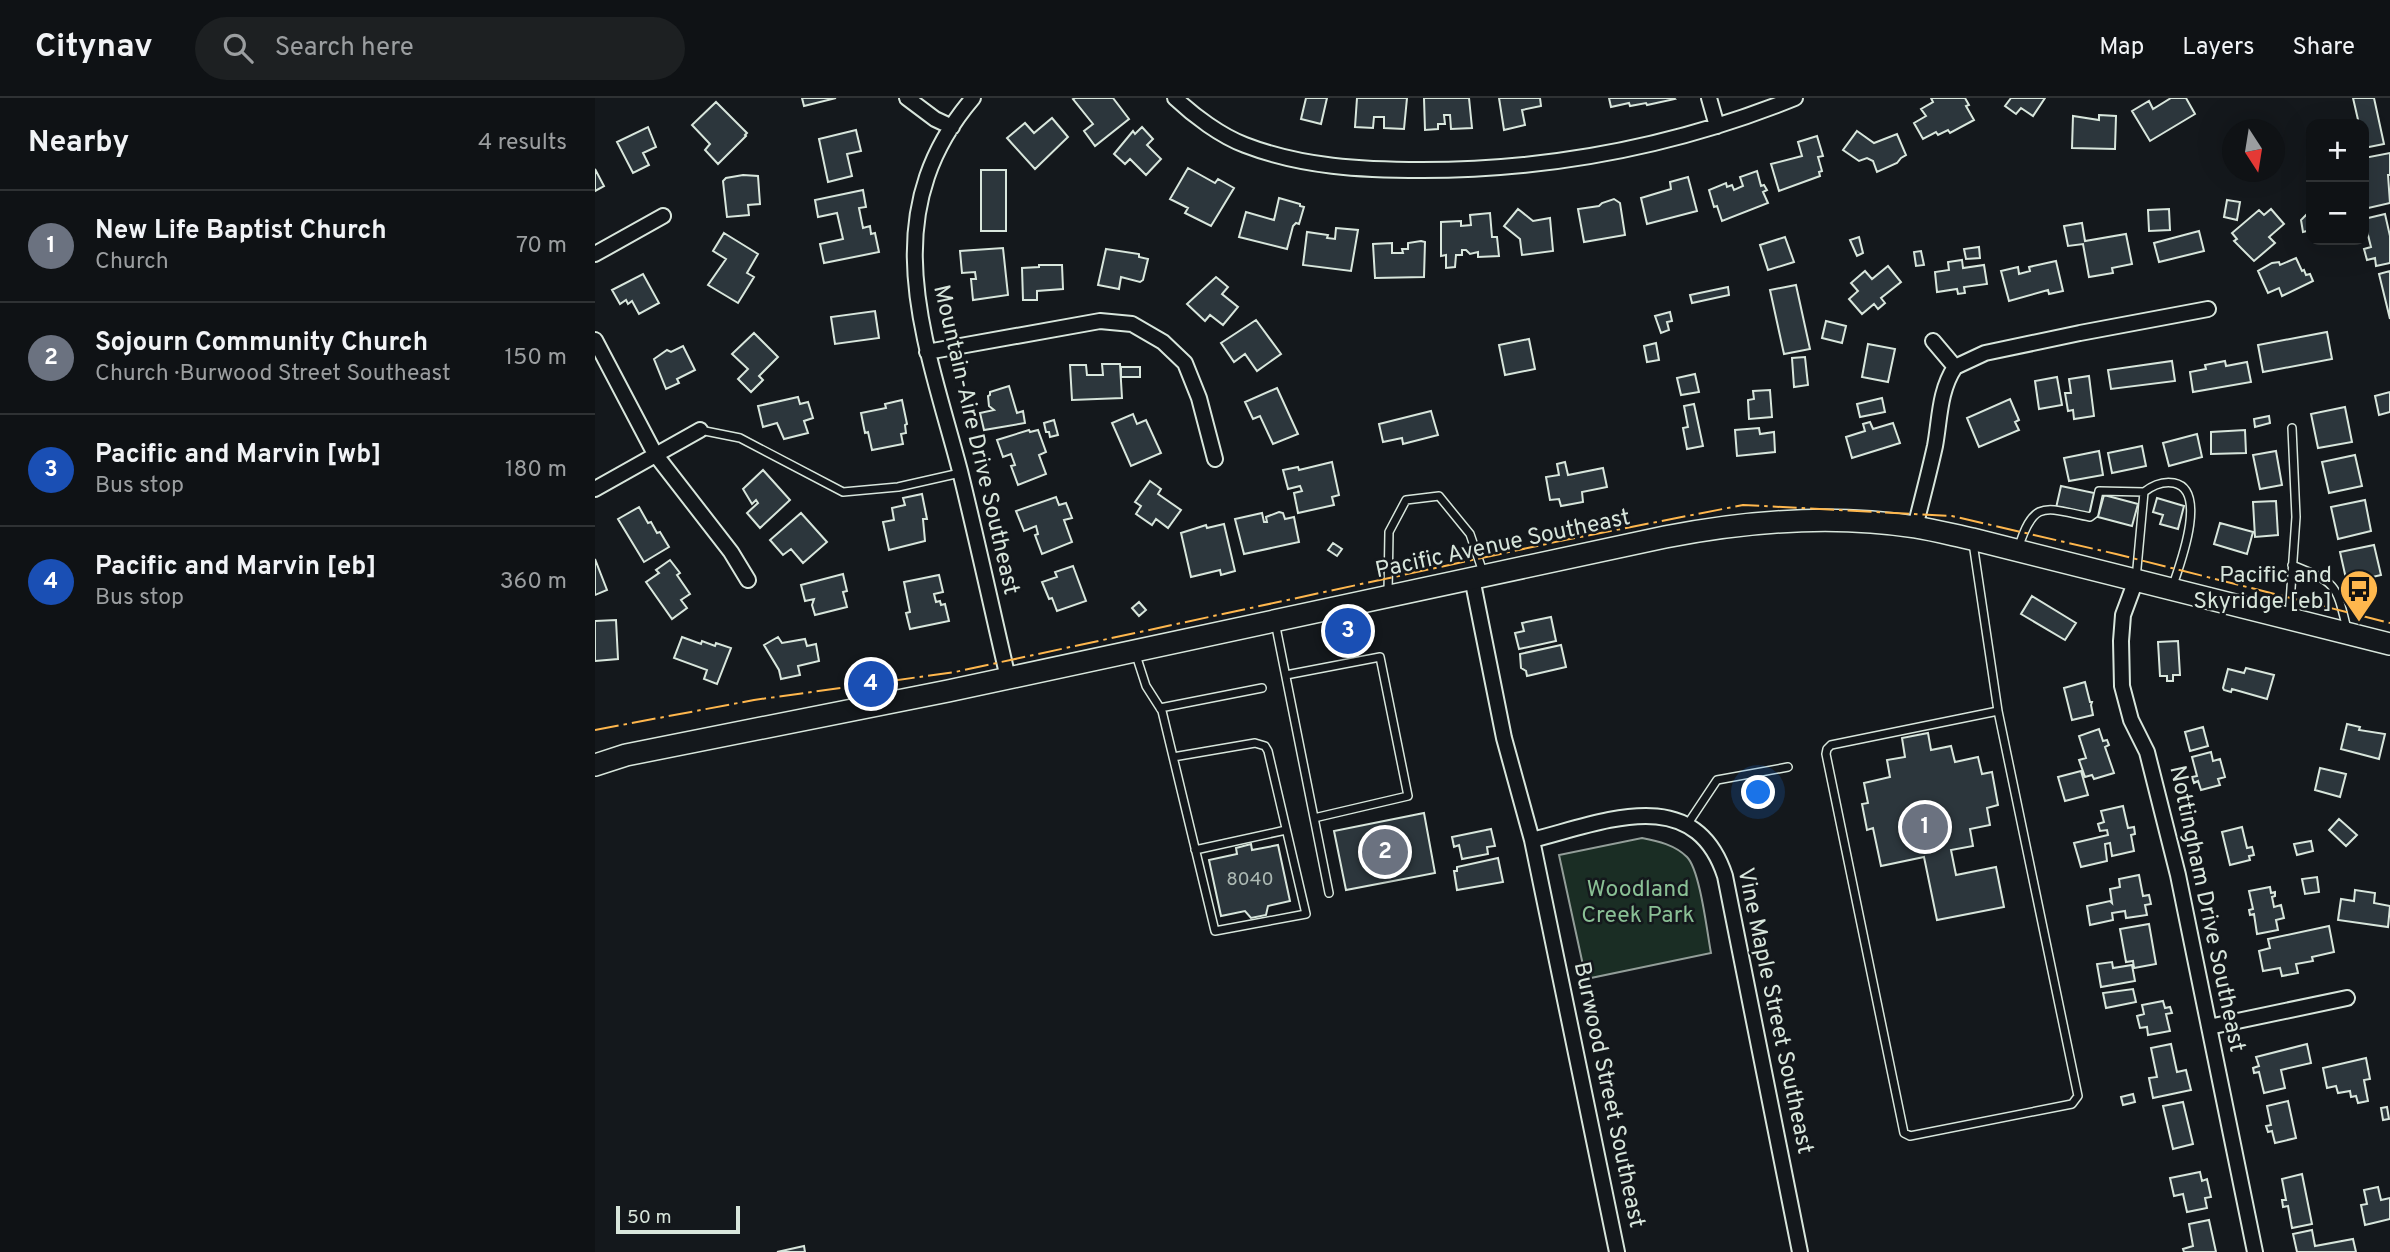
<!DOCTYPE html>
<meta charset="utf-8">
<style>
:root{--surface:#0f1215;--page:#1d2022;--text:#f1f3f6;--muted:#9b9ea0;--line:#2f3234;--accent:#ffb74d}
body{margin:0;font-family:Overpass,sans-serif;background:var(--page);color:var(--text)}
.controls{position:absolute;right:21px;top:21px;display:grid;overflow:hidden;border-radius:14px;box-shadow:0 7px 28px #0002}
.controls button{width:63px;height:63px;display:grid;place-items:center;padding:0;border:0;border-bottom:2px solid var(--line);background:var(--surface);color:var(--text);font:35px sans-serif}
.compass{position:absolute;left:1627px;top:21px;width:63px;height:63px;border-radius:50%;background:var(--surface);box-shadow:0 7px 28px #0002;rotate:168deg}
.scale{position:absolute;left:21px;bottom:18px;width:124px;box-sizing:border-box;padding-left:7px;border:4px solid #d8e6dc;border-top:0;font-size:19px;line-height:24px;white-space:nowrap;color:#d8e6dc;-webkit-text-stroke:5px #14181c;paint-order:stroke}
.you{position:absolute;left:1164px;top:695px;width:24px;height:24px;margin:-18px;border:5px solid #fff;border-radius:50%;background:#1a73e8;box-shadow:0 0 0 10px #1a73e833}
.badge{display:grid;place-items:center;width:46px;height:46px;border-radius:50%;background:var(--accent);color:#fff;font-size:23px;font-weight:700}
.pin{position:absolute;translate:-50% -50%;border:4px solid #fff;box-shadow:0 2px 7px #0006}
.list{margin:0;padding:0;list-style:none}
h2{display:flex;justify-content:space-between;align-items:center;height:91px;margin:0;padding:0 28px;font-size:30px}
h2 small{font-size:23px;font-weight:400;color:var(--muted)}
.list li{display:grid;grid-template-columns:46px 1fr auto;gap:21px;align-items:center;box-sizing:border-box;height:112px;padding:0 28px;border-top:2px solid var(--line)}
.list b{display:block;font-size:26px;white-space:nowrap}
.list p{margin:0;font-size:23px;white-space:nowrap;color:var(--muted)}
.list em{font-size:23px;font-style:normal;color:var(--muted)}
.icon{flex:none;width:38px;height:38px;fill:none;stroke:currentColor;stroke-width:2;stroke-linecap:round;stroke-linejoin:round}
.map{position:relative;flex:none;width:1795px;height:1154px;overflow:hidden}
header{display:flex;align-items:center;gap:42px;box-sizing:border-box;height:98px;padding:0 35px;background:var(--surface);border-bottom:2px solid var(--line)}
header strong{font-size:33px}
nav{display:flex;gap:38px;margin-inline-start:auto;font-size:24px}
.search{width:490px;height:63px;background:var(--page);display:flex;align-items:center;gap:18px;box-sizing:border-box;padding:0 24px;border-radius:38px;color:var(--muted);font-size:26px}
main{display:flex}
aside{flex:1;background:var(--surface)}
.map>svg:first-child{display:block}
.green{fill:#1a2d24;stroke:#939e99;stroke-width:2}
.building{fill:#2c363c;stroke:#d8e6dc;stroke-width:2}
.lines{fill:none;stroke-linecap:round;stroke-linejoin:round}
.lane-casing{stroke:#d8e6dc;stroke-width:10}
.street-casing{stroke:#d8e6dc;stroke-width:18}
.secondary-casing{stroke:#d8e6dc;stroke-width:24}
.lane{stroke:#14181c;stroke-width:7}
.street{stroke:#14181c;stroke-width:14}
.secondary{stroke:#14181c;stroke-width:21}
.power{stroke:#ffb74d;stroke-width:2;stroke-dasharray:24 5 3.5 5;stroke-linecap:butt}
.labels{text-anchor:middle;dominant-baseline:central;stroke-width:5;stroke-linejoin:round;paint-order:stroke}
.number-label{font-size:19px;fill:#adbab4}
.street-label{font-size:23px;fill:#d8e6dc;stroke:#14181c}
.poi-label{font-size:23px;fill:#d8e6dc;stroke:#14181c;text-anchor:end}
.park-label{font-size:23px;fill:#8ac095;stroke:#14181c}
</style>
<header>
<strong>Citynav</strong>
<div class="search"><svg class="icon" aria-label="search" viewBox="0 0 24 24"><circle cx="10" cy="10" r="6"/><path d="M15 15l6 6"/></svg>Search here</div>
<nav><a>Map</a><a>Layers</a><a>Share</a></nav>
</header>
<main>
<aside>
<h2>Nearby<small>4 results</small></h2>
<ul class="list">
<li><span class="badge" style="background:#6b7280">1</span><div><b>New Life Baptist Church</b><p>Church</p></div><em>70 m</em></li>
<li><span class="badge" style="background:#6b7280">2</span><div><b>Sojourn Community Church</b><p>Church · Burwood Street Southeast</p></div><em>150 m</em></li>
<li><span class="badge" style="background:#1a4fb4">3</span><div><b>Pacific and Marvin [wb]</b><p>Bus stop</p></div><em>180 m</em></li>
<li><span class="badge" style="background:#1a4fb4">4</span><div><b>Pacific and Marvin [eb]</b><p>Bus stop</p></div><em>360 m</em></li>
</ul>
</aside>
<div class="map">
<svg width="1795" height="1154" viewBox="0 0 1795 1154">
<rect width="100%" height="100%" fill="#14181c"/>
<path class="green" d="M1047 740C1063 743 1080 747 1092 759 1105 772 1112 834 1116 855L991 881 964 757Z"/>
<path class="building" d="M207 0H241L209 8Z
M480 0H518L534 21 500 48 489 33 498 26 478 1Z
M711 0H732L726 26 706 21Z
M762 0H812L809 31 789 30V19H779L778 30 760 29Z
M829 0H874L877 30 856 31 855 17H849L850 26H843V31L830 32Z
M904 0H945L946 8 927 12 930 27 909 32Z
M1014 0H1079L1080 1 1052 7 1051 5 1035 8 1034 5 1016 9Z
M1336 0H1370L1374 7 1371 8 1379 22 1355 35 1353 32 1343 37 1341 34 1328 41 1319 25 1331 18 1326 11 1338 4Z
M1416 0H1450L1438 18 1426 10 1421 16 1410 8Z
M1576 0H1591L1600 16 1555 43 1537 13 1554 3 1558 11Z
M1758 0H1779L1789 46 1769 50V26H1764Z
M121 4 152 35 150 37 151 38 123 66 110 52 115 46 97 27Z
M1504 17 1521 18 1520 51 1477 50 1478 18 1504 22Z
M457 20 473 39 440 71 412 40 430 25 439 35Z
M53 29 61 49 48 55 54 67 38 75 22 44Z
M547 29 558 41 552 47 566 61 551 77 535 61 530 66 519 56 538 33 540 36Z
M261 32 266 53 252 56 257 78 233 84 224 41Z
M1262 33 1279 45 1302 36 1311 57 1306 60 1302 65 1282 74 1278 63 1272 60 1264 63 1248 52Z
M1222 38 1228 58 1223 59 1227 73 1224 74 1225 78 1184 93 1176 66 1207 58 1203 44Z
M1795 55V77H1793L1795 105 1769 111V60Z
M593 70 620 85 623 81 639 90 616 128 590 115 593 110 575 101Z
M0 71 9 88 0 93Z
M386 72H411V133H386Z
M1162 73 1166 88 1169 87 1172 92 1168 94 1173 105 1127 123 1122 108 1119 109 1114 92 1131 85 1132 89 1137 87 1139 92 1148 88 1145 79Z
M148 77 163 78 165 106 153 107 154 117 132 119 128 83 131 80Z
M1093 79 1102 113 1052 126 1046 100 1076 91 1075 84Z
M268 92 271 109 264 110 268 130 275 128 276 136 280 135 284 154 229 165 225 146 248 141 242 115 223 119 220 102Z
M684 100 705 106V108L709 109 704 126 701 125 698 128 692 151 644 139 651 114 679 122Z
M1019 101 1025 105 1030 137 989 144 983 111 1004 108 1007 105Z
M1632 102 1645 104 1642 122 1629 119Z
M923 111 938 123 955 120 958 153 927 157 925 141 909 128Z
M1574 111 1575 132 1554 133 1553 112Z
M1676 111 1689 126 1674 139 1680 145 1659 163 1639 143 1642 141 1637 135 1664 112 1669 117Z
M1716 112V132L1708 134 1706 122Z
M895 115 897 139H902L904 158 883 159V154L875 156 871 152H867V157H861L860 169 851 170V157L846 158V124L866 123V128L876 127 875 117Z
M1790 116 1795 138V165L1781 168 1780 160 1772 162 1769 151 1776 149 1769 121Z
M1487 125 1490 143 1531 136 1537 166 1517 170 1518 175 1494 179 1488 146 1473 148 1469 128Z
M741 130 763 132 756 173 708 167 712 134 733 137 732 140 740 141Z
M1604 133 1609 153 1564 164 1559 145Z
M129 135 163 156 152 175 159 179 143 205 113 187 131 161 118 153Z
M1190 139 1199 164 1173 172 1165 147Z
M1264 139 1268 155 1262 158 1255 142Z
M826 143 830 144 829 179 780 180 778 146 797 145V155H808L807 151H813V145Z
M1384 149 1385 160 1371 161 1369 151Z
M408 150 413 197 378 202 376 181H381L380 174 367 175 365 153Z
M511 151 544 156V159L553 161 548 182 545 184 526 179 524 191 503 187Z
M1326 153 1329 167 1321 168 1319 154Z
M1701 160 1707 173 1709 172 1711 177 1715 176 1718 183 1687 198 1684 190 1673 195 1663 173 1677 165 1684 164 1685 167Z
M1367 162 1368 170 1389 167 1392 186 1369 189 1370 195 1363 196 1362 191 1342 194 1340 174 1354 172 1353 164Z
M1461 163 1468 193 1454 196 1453 192 1414 203 1406 173 1423 169 1424 176 1435 173 1434 169Z
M444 167H467L468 191 442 193V202H428L427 170 444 169Z
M1293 168 1306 184 1286 200 1290 205 1283 211 1279 206 1267 216 1254 201 1263 193 1256 185 1270 173 1277 181Z
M1795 173V221L1784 176Z
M48 176 64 205 44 216 37 203 33 206 31 202 25 206 17 192Z
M621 179 633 189 627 196 643 209 628 227 615 217 610 223 592 206Z
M1201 187 1215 251 1189 256 1175 192Z
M1133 189 1134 197 1097 205 1095 197Z
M280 213 284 240 240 246 236 219Z
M1075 214 1077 223 1072 224 1074 232 1066 235 1060 218Z
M661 222 686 256 662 273 650 256 639 264 626 245Z
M1231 223 1251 228 1247 245 1227 240Z
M1732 234 1737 261 1668 274 1663 247Z
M159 235 183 259 164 278 168 282 156 294 143 281 153 271 137 256Z
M934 241 940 271 910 277 904 247Z
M1061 245 1064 262 1052 264 1049 248Z
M1273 246 1300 251 1293 284 1267 279Z
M88 248 100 272 82 281 84 285 71 291 59 261 72 252 76 254Z
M1210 259 1213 287 1199 289 1197 260Z
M1577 263 1580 283 1516 291 1513 272Z
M1630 263 1631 268 1652 264 1656 284 1598 294 1595 274 1611 271 1610 267Z
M507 266H525L527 300 477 302 475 267H491L492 277H508Z
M526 269H545V279H526Z
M1100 276 1104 294 1086 297 1082 280Z
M1494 278 1499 318 1479 321 1478 312 1473 313 1470 295H1476L1474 281Z
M1462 279 1467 307 1444 311 1440 283Z
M414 288 422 315 428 313 430 325 389 332 385 315 399 312 394 308 393 298 395 297V294Z
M682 290 703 336 678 346 665 318 658 321 650 304Z
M1175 292 1177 319 1154 321 1153 302 1159 301 1158 293Z
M1795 294V314L1784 317 1780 298Z
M203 299 205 306 213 304 218 320 209 323 213 335 189 341 182 325 168 329 163 308Z
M1287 300 1290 314 1265 319 1262 306Z
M1415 301 1424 322 1420 324 1424 332 1384 349 1372 320Z
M307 302 312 326 310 327 311 335 306 336 308 346 277 352 273 334 270 335 266 315 291 310 290 306Z
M1099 306 1108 348 1092 351 1088 330 1093 329 1089 308Z
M1750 309 1757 344 1723 350 1716 316Z
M836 313 843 337 808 346 807 340 788 344 784 326Z
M538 316 542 326 551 322 566 355 536 368 517 325Z
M1674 318 1675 325 1660 329 1659 321Z
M459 322 463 337 455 339 454 334H451L449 325Z
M1275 324 1278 331 1298 325 1305 345 1257 360 1251 339 1270 333 1268 326Z
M1164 330 1165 336 1179 334 1180 354 1142 358 1140 332Z
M434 332 435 334 443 332 451 354 444 357 451 376 423 387 416 368 420 367 416 356 408 359 402 342Z
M1650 332 1651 355 1616 356V334Z
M1602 336 1607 359 1574 368 1568 345Z
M1547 348 1551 368 1517 375 1513 355Z
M1504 353 1508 377 1474 383 1469 360Z
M1681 353 1687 387 1665 391 1658 357Z
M1760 357 1767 388 1734 395 1727 364Z
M737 364 744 397 737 399 739 407 703 415 699 395 707 393 705 388 693 391 688 372 703 369 704 372Z
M970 364 973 377 1008 370 1012 389 987 394 988 404 966 408 964 401 955 402 951 379 964 377 962 366Z
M168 372 195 402 165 430 152 415 163 405 161 402 157 406 148 391Z
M555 383 566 391 563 396 586 412 573 430 561 421 557 427 541 416 546 408 540 404Z
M1466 388 1499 395 1494 417 1461 410Z
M327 396 332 421H328L330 443 294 452 288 424 299 422 297 410 310 407 308 400Z
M1509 397 1543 406 1537 428 1503 419Z
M461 399 464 407 471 405 477 420 469 422 477 444 447 456 440 437 443 436 441 428 429 433 421 413Z
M1562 400 1589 408 1583 431 1565 426 1568 417 1558 414Z
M1770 402 1776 433 1743 441 1736 409Z
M1681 403 1683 437 1660 439 1658 404Z
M44 409 53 425 56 424 62 435 65 434 74 449 49 464 23 421Z
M684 414 688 415 690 421 699 419 704 444 649 456 640 421 667 415 669 424H672L671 419Z
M206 415 232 444 208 465 196 451 188 457 175 442Z
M1625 425 1658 434 1652 456 1619 446Z
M629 426 640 473 626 477 625 472 596 479 586 435 611 427 612 430Z
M738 445 747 451 742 458 733 452Z
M1779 447 1786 477 1752 485 1745 454Z
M0 461 12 492 0 497Z
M75 462 85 475 82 477 95 496 86 502 92 510 77 521 51 484 64 475 61 472Z
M478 468 491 503 462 513 457 500 454 501 447 484 462 479 460 474Z
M248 476 252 493 248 494 252 509 220 517 217 507 219 501 210 503 206 487Z
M344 477 348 494 339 496 341 504 345 503 346 507 350 506 354 523 315 531 311 515 315 514 309 484Z
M1437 498 1481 525 1470 542 1426 516Z
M544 504 551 512 544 518 537 510Z
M956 519 961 543 924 551 920 535 929 533 927 525Z
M21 522 23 561 0 563V523Z
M87 539 106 546 107 543 120 548 121 545 136 550 122 586 109 581 112 572 79 560Z
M183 539 187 545 210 541 212 548 221 546 224 563 203 568 205 577 186 581 184 572 169 547Z
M1583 543 1585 577H1578V583H1572V578H1565L1563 544Z
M966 547 971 569 932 578 931 573 926 570 925 556Z
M1651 570 1679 577 1672 601 1637 591 1636 594 1629 592 1628 590 1633 571 1649 575Z
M1490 584 1495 604H1497L1496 607 1498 617 1477 622 1469 590Z
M1752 626 1765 629 1764 632 1790 636 1784 661 1746 651Z
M1608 629 1613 648 1595 653 1590 634Z
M1504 631 1508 643 1512 642 1514 647 1510 649 1519 675 1499 681 1497 677 1490 679 1484 662 1491 660 1484 638Z
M1333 635 1336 652 1356 648 1360 664 1383 659 1387 676 1397 674 1403 707 1392 710 1395 727 1375 731 1378 748 1356 752 1361 777 1401 769 1409 809 1342 822 1329 759 1286 768 1278 730 1272 732 1267 706 1273 705 1269 685 1295 679 1292 662 1310 659 1307 640Z
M1616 654 1618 663 1625 661 1630 679 1623 681 1625 687 1606 692 1603 683 1599 685 1597 679 1602 678 1597 659Z
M1725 670 1751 676 1745 699 1720 692Z
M1486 673 1493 697 1470 703 1463 679Z
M1528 708 1533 730 1539 729 1540 736 1536 737 1539 753 1517 758 1515 745 1510 746 1512 763 1486 769 1479 745 1513 737 1512 732 1505 733 1503 726 1509 724 1506 713Z
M829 715 840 775 751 792 739 733Z
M1744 721 1762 737 1751 748 1734 732Z
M1647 729 1652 750 1657 749 1659 757 1654 758 1655 762 1635 767 1627 734Z
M896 731 900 748 892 749 893 756 867 761 864 747 859 749 857 739Z
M1716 743 1718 753 1702 757 1699 746Z
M656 746 657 752 683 747 695 803 673 808 671 817 656 820 650 813 626 818 614 762 642 756 641 750Z
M903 760 908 784 862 792 859 773H862V769Z
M1544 777 1548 798 1554 797 1556 806 1550 807 1552 817 1531 820 1530 813 1517 815 1518 822 1495 827 1492 808 1515 803 1517 805 1515 791 1525 789 1524 781Z
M1722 779 1724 794 1710 796 1707 781Z
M1675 789 1676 795 1680 794V798L1677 799 1679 809 1686 807 1689 820 1681 822 1683 832 1662 836 1659 816 1655 817 1654 812 1658 811 1654 793Z
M1760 792 1780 795 1779 805 1795 808 1793 829 1743 822 1746 801 1759 803Z
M1554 826 1561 866 1539 870 1538 863 1531 864 1525 831Z
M1734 828 1739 854 1717 859 1718 863 1701 866 1703 875 1687 878 1685 870 1668 873 1664 853 1675 850 1673 841Z
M1517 864 1518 870 1537 867 1540 883 1506 889 1502 866Z
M1538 891 1541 904 1511 910 1508 895Z
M1568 903 1570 910 1575 909 1577 915 1571 916 1575 933 1553 937 1552 929 1545 930 1542 918 1549 916 1547 907Z
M1576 946 1582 974 1591 972 1596 992 1558 1000 1554 980 1562 979 1556 950Z
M1712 946 1716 965 1686 972 1690 990 1669 995 1664 974 1659 975 1658 970 1664 968 1661 959Z
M1771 960 1775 981 1769 982 1773 1003 1763 1005 1761 998 1756 999 1755 993 1743 995 1741 988 1732 990 1728 970Z
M1538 996 1540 1004 1528 1007 1526 999Z
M1693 1003 1701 1040 1680 1045 1677 1033 1673 1034 1671 1028 1676 1027 1672 1008Z
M1588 1004 1598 1046 1578 1051 1568 1008Z
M1792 1009 1794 1021 1788 1022 1786 1010Z
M1605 1074 1607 1083 1612 1081 1616 1099 1610 1100 1612 1110 1592 1114 1588 1096 1579 1098 1575 1080Z
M1707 1076 1717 1126 1697 1130 1693 1108 1688 1109 1687 1102H1691L1687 1081Z
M1783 1089 1786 1102 1795 1100V1121L1770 1127 1766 1107 1772 1106 1769 1092Z
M1614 1122 1621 1154H1589L1588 1151 1598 1148 1594 1126Z
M1717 1132 1720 1148 1758 1141 1761 1154H1702L1698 1136Z
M209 1148 210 1154H182Z"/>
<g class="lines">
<g class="lane-casing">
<path id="lane" d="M105 332 145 340 248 394 303 389 365 375
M1378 445 1403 613 1483 998 1477 1006 1315 1038 1309 1035 1231 656 1232 651 1236 647 1403 613
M1423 451C1439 400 1450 410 1495 419L1499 416 1504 393 1549 394
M1697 467C1742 485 1741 486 1752 531
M1541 481 1549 394C1558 387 1568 383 1579 385 1614 392 1584 469 1577 490
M793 495 794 434 811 402 844 398 875 436 889 477
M1694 519 1701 419 1697 330
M680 524 734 795
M540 554 551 588 567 613 620 833 711 816 673 653 670 648 660 645 578 659
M691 577 785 559 813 698 719 720
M565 610 667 590
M1092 727 1122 682 1193 669
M600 752 691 732"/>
</g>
<g class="street-casing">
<path id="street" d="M312 0 340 21 357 29
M378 0C277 118 331 243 365 373 382 442 397 511 413 580
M580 0C599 18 626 38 650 47 707 69 767 72 827 72 955 72 1081 48 1200 0
M1114 0 1122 28
M0 156 68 118
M0 242 60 356 136 454 153 482
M1338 243 1360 269 1390 255 1485 235 1613 211
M332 254 505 223 537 226 568 244 590 265 604 300 620 361
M0 391 105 332
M1320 429C1327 402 1334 375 1340 348 1345 321 1344 293 1360 269
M877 480 909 640 937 742 1022 1154
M1541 482 1528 517 1526 543 1527 588 1536 622 1552 654 1583 777 1660 1154
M937 742C1006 725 1099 683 1130 778L1205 1154
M1614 929 1752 900"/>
</g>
<g class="secondary-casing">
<path id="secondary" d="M0 667 31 657 353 593 1070 439C1152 423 1237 416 1320 429 1339 432 1358 437 1377 441L1795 546"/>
</g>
<use href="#lane" class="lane"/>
<use href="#street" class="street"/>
<use href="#secondary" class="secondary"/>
<path class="power" d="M0 632 159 602 360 574 965 443 1148 407 1357 418 1521 456 1795 525"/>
</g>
<defs>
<g id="bus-pin" transform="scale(2.0125)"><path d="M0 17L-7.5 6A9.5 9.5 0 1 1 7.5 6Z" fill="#ffb74d" stroke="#14181c"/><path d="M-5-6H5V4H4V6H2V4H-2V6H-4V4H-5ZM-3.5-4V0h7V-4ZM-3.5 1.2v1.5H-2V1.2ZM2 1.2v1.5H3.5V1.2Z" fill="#111"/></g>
</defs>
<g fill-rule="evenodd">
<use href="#bus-pin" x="1764" y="491"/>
</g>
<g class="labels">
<g class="number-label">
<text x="655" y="782">8040</text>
</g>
<g class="street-label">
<text transform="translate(380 342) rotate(77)">Mountain-Aire Drive Southeast</text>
<text transform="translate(908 447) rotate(-12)">Pacific Avenue Southeast</text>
<text transform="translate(1611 811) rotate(78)">Nottingham Drive Southeast</text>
<text transform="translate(1179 913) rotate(78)">Vine Maple Street Southeast</text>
<text transform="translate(1013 997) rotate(78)">Burwood Street Southeast</text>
</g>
<g class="poi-label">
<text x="1737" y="478">Pacific and<tspan x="1737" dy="26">Skyridge [eb]</tspan></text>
</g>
<g class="park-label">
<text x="1043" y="792">Woodland<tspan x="1043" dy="26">Creek Park</tspan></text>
</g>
</g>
</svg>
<div class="controls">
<button>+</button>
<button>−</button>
</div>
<svg class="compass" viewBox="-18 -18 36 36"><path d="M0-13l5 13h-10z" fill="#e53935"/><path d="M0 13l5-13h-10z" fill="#9b9ea0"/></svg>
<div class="scale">50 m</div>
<div class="you"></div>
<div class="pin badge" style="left:1330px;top:729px;background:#6b7280">1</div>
<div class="pin badge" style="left:790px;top:754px;background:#6b7280">2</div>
<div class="pin badge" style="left:753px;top:533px;background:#1a4fb4">3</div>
<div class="pin badge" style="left:276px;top:586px;background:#1a4fb4">4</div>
</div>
</main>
